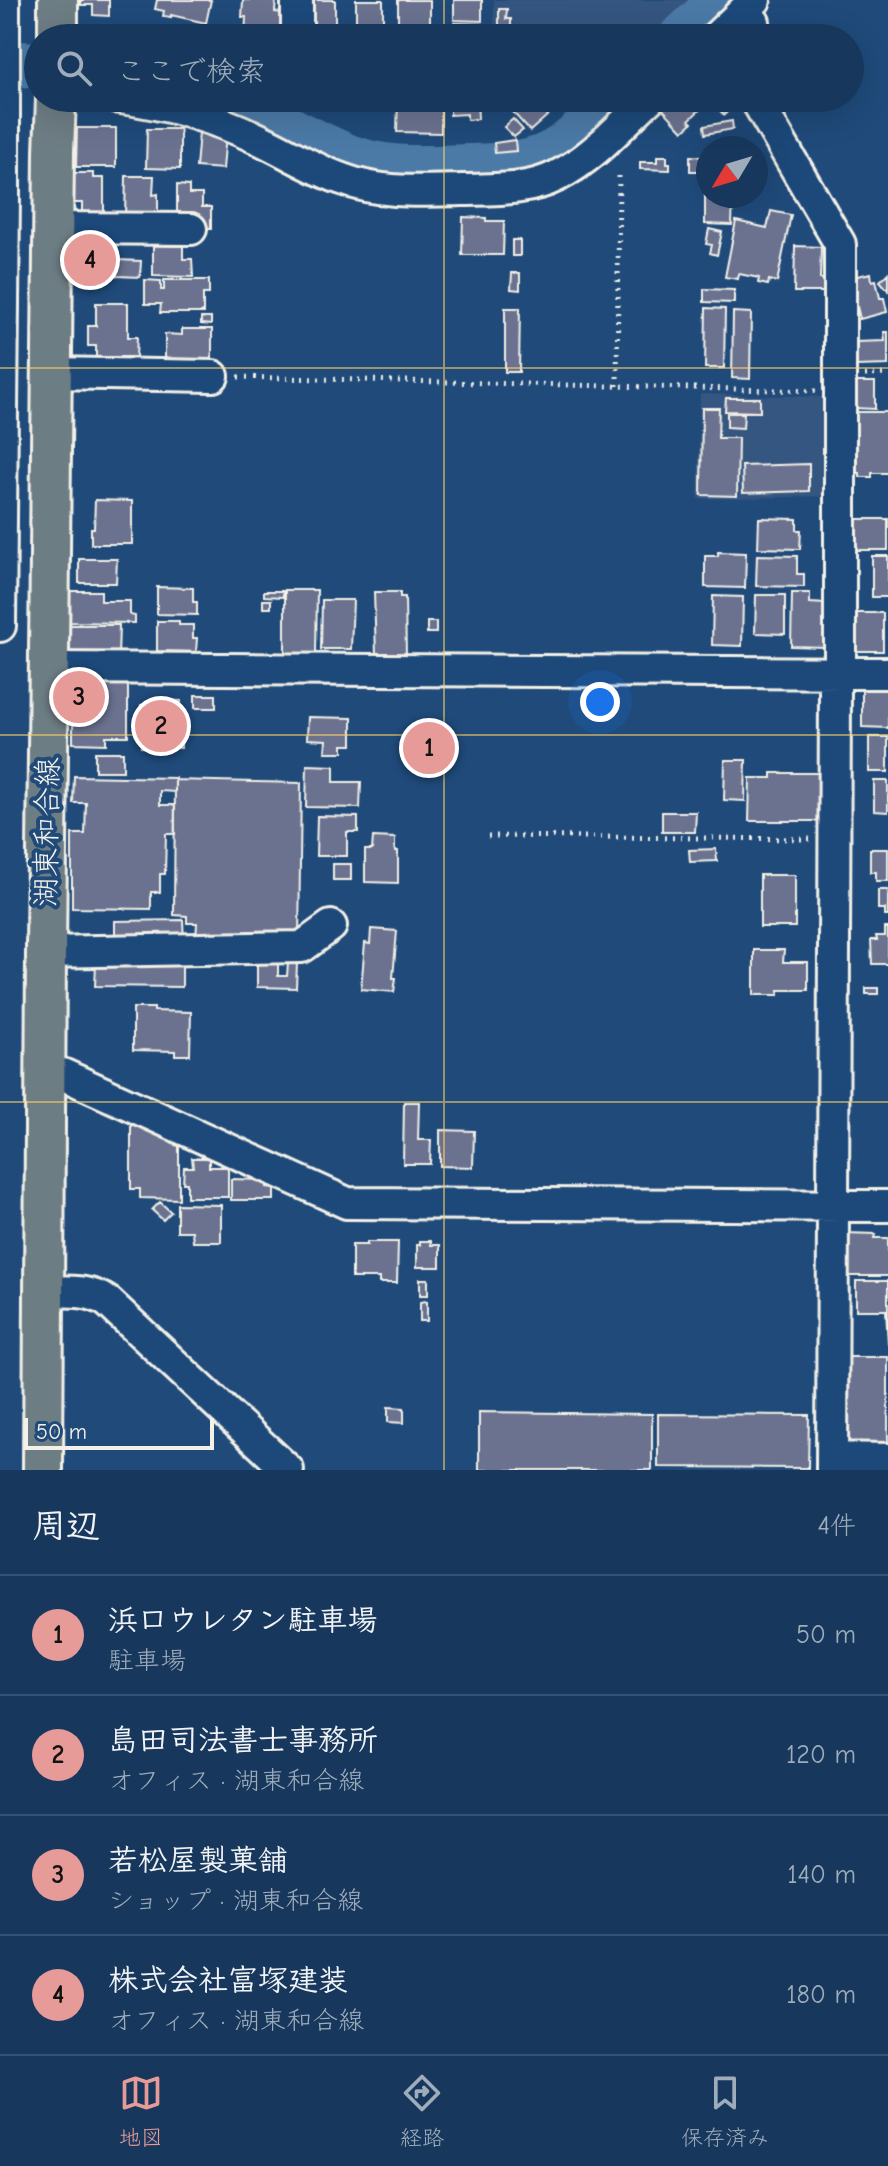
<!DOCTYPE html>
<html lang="ja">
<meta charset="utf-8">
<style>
:root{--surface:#17385c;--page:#244365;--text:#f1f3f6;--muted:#9eacbb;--line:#365272;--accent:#e69b98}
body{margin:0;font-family:"Comic Neue","Klee One",sans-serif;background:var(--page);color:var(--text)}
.compass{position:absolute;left:696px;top:136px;width:72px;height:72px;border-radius:50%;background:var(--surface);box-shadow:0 8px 32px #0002;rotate:232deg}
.scale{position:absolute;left:24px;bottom:20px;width:190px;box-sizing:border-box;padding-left:8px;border:4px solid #f4f1e8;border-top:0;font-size:22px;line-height:28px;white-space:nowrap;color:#f4f1e8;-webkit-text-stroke:6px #1f4a7a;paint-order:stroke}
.you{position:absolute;left:600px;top:702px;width:28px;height:28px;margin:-20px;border:6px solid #fff;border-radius:50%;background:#1a73e8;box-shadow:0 0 0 12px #1a73e833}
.badge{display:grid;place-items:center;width:52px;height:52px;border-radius:50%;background:var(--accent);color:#111;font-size:26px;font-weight:700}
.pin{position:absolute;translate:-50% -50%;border:4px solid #fff;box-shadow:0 2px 8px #0006}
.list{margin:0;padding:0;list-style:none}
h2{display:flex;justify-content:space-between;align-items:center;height:104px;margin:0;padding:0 32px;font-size:34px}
h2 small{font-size:26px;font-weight:400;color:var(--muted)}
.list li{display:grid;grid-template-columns:52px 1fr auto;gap:24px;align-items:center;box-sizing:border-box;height:120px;padding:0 32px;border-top:2px solid var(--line)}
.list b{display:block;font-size:30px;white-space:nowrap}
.list p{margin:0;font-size:26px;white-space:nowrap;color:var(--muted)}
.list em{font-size:26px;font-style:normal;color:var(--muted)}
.icon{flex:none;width:44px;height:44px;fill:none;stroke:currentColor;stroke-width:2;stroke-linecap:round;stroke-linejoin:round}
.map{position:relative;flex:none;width:888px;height:1470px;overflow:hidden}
.search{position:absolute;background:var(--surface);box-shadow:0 8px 32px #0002;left:24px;right:24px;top:24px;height:88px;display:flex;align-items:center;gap:20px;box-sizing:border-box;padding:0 28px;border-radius:44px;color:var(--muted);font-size:30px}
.sheet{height:584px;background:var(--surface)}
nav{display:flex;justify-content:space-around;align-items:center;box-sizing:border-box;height:112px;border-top:2px solid var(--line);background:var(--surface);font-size:22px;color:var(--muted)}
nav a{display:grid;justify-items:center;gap:4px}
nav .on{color:var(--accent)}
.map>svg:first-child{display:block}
.built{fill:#365681}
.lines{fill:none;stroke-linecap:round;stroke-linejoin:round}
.river{stroke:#4b7aa7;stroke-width:46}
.building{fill:#6b7290;stroke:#f4f1e8;stroke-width:2}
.minor-casing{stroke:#f4f1e8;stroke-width:36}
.major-casing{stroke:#f4f1e8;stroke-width:44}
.path{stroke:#f4f1e8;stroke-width:5;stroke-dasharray:2 6;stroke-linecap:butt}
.minor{stroke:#1f4a7a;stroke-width:30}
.major{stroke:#6d7d84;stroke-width:38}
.grid{fill:none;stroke:#ffd166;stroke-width:2;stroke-opacity:0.55}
.labels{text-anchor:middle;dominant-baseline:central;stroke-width:8;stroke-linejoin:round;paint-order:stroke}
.street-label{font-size:30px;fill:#f4f1e8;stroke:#1f4a7a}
</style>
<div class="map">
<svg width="888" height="1470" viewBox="0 0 888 1470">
<rect width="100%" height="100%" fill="#1f4a7a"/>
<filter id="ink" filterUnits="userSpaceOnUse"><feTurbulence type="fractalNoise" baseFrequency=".0125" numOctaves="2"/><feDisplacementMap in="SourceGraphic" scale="16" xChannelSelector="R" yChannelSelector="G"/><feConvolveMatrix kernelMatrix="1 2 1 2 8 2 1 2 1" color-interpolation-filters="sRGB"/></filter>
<g filter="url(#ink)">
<path class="built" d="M494 0H705L664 38H540L538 35 494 34Z
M700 394 832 397 833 496 698 499Z"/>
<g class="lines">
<path class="river" d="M681 38 722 0
M20 64 38 65
M224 98C266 115 304 139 346 156 385 172 426 168 467 167 493 166 521 167 546 156 573 144 595 118 617 98"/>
</g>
<path class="building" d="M81 0H109V16L93 15V5H81Z
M157 0H211L206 23 171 15V17L163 16 164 11 155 9Z
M243 0H276L275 12 284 13 282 38H245L246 17H242Z
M309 0H335V38H309Z
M356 0H383V26H356Z
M398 0H430V36H398Z
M454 0H482V21L454 20Z
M499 9H507L506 19H511V32L499 31Z
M454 23 482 24V38H453Z
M159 33 182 37 183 33 200 36V38H158Z
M398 98H441V133L397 132Z
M450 98H477L478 119 467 120V114L450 115Z
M500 98H547L556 108 530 131Z
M667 98H703L707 103 689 120 692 123 683 131 659 105Z
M708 98H742L724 115Z
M513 119 523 130 514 137 504 127Z
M732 121 733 129 705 134 704 126Z
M77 128H116V167H76Z
M147 129H180V169L146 168Z
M199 132 226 134 223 169 196 167Z
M515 140 516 151 495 153 494 143Z
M657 156H667V163H670V170L640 169V162H657Z
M690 156 708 157V171H690Z
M74 173H93V178H104V216H82V203H74Z
M126 176H154L153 195 158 194V216H125Z
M705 177H708V196H733L732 225 705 224Z
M177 185 189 186V194H202V207H211V229H197L177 224Z
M771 211 791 215 777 282 769 280 768 285 758 283 759 278 739 274 738 279 725 277 736 221 767 228Z
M463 217 486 218V221H504L503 255H462Z
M709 229 722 232 717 255 710 253 712 245 706 244Z
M512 240H520V256H512Z
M71 245H107V255L113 256V275L74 274V256H71Z
M153 245 183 246V259H192L193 277 153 276Z
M795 246 821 247 820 279H829V292H794Z
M117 260 141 261 140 277 117 276Z
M512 273H520V290L511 289Z
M871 273 872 281 876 280 880 298H884L887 312 860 319 852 285H855L853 277Z
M888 273V290L880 281Z
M145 280 161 281V290H164V280H209V294H203V313H160L161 304H145Z
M704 289 734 290V303L704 302Z
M96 303H128V337H137L136 357H96V346H88V326H96Z
M505 308H520L519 372H505Z
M706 308 725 309 724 368H705Z
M733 312 751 313 750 379 732 378Z
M201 318H211V325L201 324Z
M182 329H212V366H165V334L182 335Z
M884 332H888V365L856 366 855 342 885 341Z
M854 382H875V409L854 408Z
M726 398H760V412L725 411Z
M702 408H719L718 438H738L737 496 701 495Z
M856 412H888V473H872V477H860V473H855Z
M727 413H744L743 428 727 427Z
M809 464V491L743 493 742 466Z
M95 500 132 501V544H91V528H94Z
M759 518 797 519V530H801L800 549 758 548Z
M852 519H888V550H852Z
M718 552 746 553 745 588 705 587V556H718Z
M757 555 797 556V574H804V587L756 586Z
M872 556H888V597H872Z
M79 559H117L116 583H79Z
M157 587 193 588V602H197V615L157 614Z
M285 590H317L316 654 285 653Z
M67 591H101V601H130V615L135 616V623L67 622Z
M264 591H283V597L264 596Z
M374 592H400V597H405L406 655H376Z
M792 593H810V603L826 604 825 647 791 646Z
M756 595H785V634L755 633Z
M713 596 743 597 742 646 712 645Z
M263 600H271V608H263Z
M322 600H353L351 649H321Z
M854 613H883V651H854Z
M157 621H179V625H193V638H197L196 652 157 651Z
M427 622H436V633H427Z
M70 625H119L118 658 67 657Z
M88 680H128V736H106V744L73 743V720H77V710H69V684H88Z
M862 689H888V728L862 727Z
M195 695H216V708H195Z
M153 700 181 701V748L141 747V705H153Z
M308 717 352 718V745H343V752H325L326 740 307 739Z
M869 737H888V772H869Z
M95 752H123V771H95Z
M725 760H746L745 801 724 800Z
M307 765 334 766V782H361L360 808 306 807Z
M772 773H819V821H749L750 778H772Z
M74 776 175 778V792L160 791V805H175V834H166L165 874H160V892H151V909L72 908V834H85L86 803H73Z
M175 780 301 783 299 942 196 940 197 923H187V916L174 915Z
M874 781H888V812L874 811Z
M662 812H696L695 832H662Z
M317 816 358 817V832H347V856H316Z
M373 837 395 838V851H398V883L365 882V850H372Z
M716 849 717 861 690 862 689 850Z
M870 849H888V881H876V872H870Z
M333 864H351V880H333Z
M760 875H795V927H760Z
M878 890H888V916H885V909H878Z
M183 920 184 943 115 944V921Z
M885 928H888V964H872L871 940H877L876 936H885Z
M371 929 397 931 393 978H396L394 992 361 989 365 943 370 944Z
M754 950H784L783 962H808V990H779V995H754Z
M182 957V987L95 986 96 964Z
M257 958H278V976H287L288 963H297L296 988 257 987Z
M866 988H878V994H866Z
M133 1008H154V1011L191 1012 190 1055H175V1051L133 1050Z
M404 1102H419L418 1140H431L430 1164H403Z
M131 1125H155L176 1135 175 1145 179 1146V1199L140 1198V1189H131Z
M440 1130 474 1131 473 1167 440 1166Z
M192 1158H209V1167H228V1197H187V1183H183L184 1167H193Z
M231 1179 266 1180 267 1187 274 1188V1200H231Z
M160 1202 171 1212 163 1220 152 1210Z
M177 1204 221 1205V1242H193L192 1231H177Z
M845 1233 876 1234 875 1238H888V1276H845Z
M420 1241H431V1245H440V1267H417V1245H420Z
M367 1242H398L397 1283H379V1278H352V1245H367Z
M420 1279H428V1295H420Z
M856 1281H888V1345L886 1310H856Z
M427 1301V1321H420V1302Z
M845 1357H888V1449H866L845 1442Z
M388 1407 404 1408V1423L388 1422Z
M479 1412 652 1414V1470H479Z
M658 1414 809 1415 808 1468 658 1467Z"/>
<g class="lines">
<g class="minor-casing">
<path id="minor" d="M744 11 754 22 755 38
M297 38V0
M715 38 755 0
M120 98C168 104 215 118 259 139 287 152 313 169 342 179 381 194 421 191 462 190 494 189 528 191 557 176 593 158 621 125 650 98
M755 98 840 244V658L835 688 832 1470
M0 196H4L0 626
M4 196V0
M54 228 191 229
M52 373 213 376
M50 668 888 673
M46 952 302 947 331 926
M45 1074H62L347 1203 888 1206
M44 1291C67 1292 88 1289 108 1302L288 1470
M832 1458 888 1459"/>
</g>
<g class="major-casing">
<path id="major" d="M58 38V0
M43 1470 46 952 54 152 56 98"/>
</g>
<path class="path" d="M865 375 888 374
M238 377 816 391
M617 386 619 175
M488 836 810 839"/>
<use href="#minor" class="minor"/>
<use href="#major" class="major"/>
</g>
</g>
<path class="grid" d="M444 0V38M444 98V1470M0 368H888M0 735H888M0 1102H888"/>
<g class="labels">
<g class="street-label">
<text transform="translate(47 832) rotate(-89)">湖東和合線</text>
</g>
</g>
</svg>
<svg class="compass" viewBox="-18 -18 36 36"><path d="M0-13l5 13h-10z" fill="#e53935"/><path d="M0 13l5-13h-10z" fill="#9eacbb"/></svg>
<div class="scale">50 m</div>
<div class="you"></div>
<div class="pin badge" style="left:429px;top:748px">1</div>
<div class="pin badge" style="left:161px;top:726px">2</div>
<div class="pin badge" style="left:79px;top:697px">3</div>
<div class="pin badge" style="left:90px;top:260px">4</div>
<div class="search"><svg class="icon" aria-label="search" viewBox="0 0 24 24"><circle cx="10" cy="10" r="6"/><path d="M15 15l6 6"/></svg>ここで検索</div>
</div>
<section class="sheet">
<h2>周辺<small>4件</small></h2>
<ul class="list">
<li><span class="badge">1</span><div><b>浜口ウレタン駐車場</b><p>駐車場</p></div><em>50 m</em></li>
<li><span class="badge">2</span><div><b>島田司法書士事務所</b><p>オフィス · 湖東和合線</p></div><em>120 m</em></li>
<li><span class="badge">3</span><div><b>若松屋製菓舗</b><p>ショップ · 湖東和合線</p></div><em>140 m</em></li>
<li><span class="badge">4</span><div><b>株式会社富塚建装</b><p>オフィス · 湖東和合線</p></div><em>180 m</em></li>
</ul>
</section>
<nav>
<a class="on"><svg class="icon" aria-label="map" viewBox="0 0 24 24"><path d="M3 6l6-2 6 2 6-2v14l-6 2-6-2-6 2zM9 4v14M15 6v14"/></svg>地図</a>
<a><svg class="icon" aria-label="directions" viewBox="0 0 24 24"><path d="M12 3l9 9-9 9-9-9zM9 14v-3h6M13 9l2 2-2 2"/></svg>経路</a>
<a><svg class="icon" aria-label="saved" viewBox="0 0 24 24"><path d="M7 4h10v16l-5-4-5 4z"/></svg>保存済み</a>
</nav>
